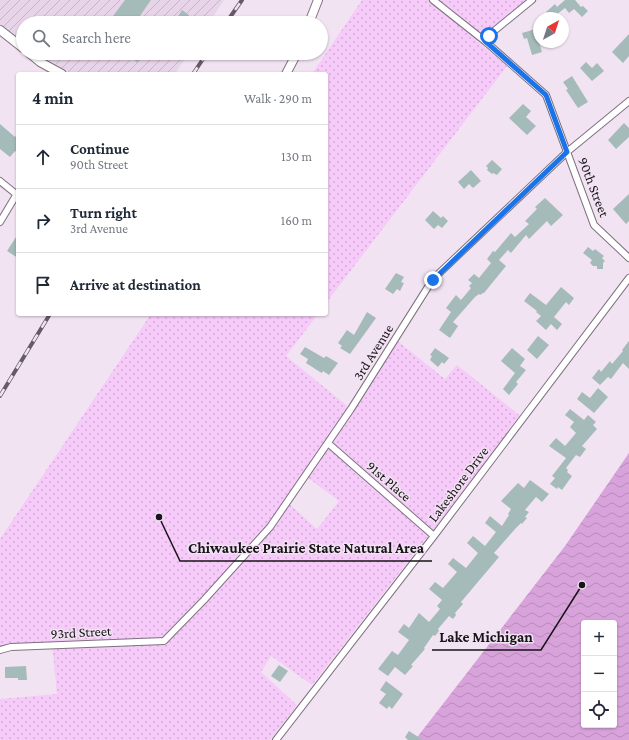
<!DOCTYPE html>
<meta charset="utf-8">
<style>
:root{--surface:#fff;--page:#f6f6f7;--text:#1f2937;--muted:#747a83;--line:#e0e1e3}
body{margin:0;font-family:"Crimson Pro",serif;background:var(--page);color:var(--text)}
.controls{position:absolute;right:12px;bottom:12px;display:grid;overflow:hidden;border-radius:4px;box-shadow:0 1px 3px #0004}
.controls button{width:36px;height:36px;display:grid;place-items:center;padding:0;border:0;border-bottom:1px solid var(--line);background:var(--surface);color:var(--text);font:20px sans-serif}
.compass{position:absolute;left:533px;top:12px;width:36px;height:36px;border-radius:50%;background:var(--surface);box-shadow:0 1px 3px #0004;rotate:39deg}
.stop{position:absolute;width:12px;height:12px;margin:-9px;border:3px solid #1a73e8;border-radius:50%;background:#fff}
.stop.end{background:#1a73e8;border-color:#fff;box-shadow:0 1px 4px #0008}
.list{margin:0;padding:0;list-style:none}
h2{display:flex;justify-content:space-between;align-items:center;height:52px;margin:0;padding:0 16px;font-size:17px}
h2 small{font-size:13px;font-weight:400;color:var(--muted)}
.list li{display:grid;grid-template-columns:26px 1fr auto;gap:12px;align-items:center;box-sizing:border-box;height:64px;padding:0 16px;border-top:1px solid var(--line)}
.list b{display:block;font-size:15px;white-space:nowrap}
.list p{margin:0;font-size:13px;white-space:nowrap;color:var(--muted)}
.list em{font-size:13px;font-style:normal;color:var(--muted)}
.icon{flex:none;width:22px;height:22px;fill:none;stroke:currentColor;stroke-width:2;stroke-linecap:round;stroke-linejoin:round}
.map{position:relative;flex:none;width:629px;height:740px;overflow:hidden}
.search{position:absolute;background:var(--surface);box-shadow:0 1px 3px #0004;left:16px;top:16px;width:312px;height:44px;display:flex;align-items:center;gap:10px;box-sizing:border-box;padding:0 14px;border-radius:22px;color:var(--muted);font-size:15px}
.panel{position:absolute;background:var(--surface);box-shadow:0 1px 3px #0004;left:16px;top:72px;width:312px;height:244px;border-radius:4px}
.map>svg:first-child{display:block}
.industrial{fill:url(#industrial-furrows)}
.grass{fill:url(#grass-dots);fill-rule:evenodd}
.water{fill:url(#water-waves);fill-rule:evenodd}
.building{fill:#a4bbb9}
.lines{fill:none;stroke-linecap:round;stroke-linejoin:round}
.minor-casing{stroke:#7f7280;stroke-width:8}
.tertiary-casing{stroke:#7f7280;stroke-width:10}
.minor{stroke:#fff;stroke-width:6}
.tertiary{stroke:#fff;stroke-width:8}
.rail-casing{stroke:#645b64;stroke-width:4}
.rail{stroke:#f2e3f3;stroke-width:2.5;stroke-dasharray:8;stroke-linecap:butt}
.route{stroke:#1a73e8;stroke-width:5}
.labels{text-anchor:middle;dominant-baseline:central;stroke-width:3;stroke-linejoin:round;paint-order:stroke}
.street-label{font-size:14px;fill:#191419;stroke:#f2e3f3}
.leader{fill:none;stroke:#191419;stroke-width:1.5}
.callout-dot{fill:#191419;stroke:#f2e3f3;stroke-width:1.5}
.callout-label{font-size:15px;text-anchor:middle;font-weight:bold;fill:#191419;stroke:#f2e3f3;stroke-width:3;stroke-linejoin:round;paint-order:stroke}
</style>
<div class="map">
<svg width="629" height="740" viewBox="0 0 629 740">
<defs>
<pattern id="industrial-furrows" width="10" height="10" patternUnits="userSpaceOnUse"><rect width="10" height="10" fill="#e8d4e9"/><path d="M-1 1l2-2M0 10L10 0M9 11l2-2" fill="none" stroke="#c6b5c7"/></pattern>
<pattern id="grass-dots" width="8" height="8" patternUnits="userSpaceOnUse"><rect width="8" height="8" fill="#f6caf9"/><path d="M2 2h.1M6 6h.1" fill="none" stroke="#d2add5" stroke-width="1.8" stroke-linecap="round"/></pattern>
<pattern id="water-waves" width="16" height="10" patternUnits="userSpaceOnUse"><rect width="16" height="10" fill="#d8a2db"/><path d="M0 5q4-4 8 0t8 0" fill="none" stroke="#b98bbb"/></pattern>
</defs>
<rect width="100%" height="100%" fill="#f2e3f3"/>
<path class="industrial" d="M0 0H224L209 23H23V43L0 26Z
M36 53H189L175 74H72Z"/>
<path class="grass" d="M362 0H527L477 41 507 66 326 303V74H312Z
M151 314H318L286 356 351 409 395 339 445 379 457 365 523 418 417 550 312 685 271 656 261 672 297 705 270 740H0V699L57 694 52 644 7 645 0 647V539ZM303 474 339 501 317 529 285 500Z"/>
<path class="water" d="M629 453V740H415L565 546ZM584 623H614V725H584Z"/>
<path class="building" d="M125 0H151L135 23H114L110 20Z
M565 0H575L581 7 583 6 588 11 582 17 574 9 569 13 565 8 552 18 546 12 555 4 557 7Z
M182 10 189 15 184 23H174Z
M536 29 537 32H539V42L542 52 532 55 527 38 524 39 522 33Z
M629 34V56L623 63 612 52Z
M124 53H143L137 62Z
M586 62 592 68 597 63 604 71 592 81 580 68Z
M572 76 588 102 578 108 566 90 568 89 563 82Z
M523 104 531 111 526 117 536 126 527 135 509 118Z
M624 123 629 128V137L616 149 608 140Z
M0 124 15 137 18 133V153L15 151 10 157 0 149Z
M492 160 502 169 497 175 493 173 492 174 487 170 488 168 486 166Z
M471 170 481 181 473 188 469 184 464 189 458 182Z
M629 194V221L626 224 613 209Z
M545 198 563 215 551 226 547 221 529 239 526 235 511 253 508 250 499 260 506 266 484 293H483L480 295 479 294 475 297 453 322 458 326 450 338 439 330 451 312 446 308 456 295 461 300 471 288 469 286 472 283 468 280 474 274 479 278 491 263 487 259 493 251 495 252 511 233 515 237 529 224 525 221 537 209 535 207Z
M433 211 441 218 443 216 448 221 442 228 438 225 434 229 425 220Z
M18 234V258L7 251Z
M588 247 593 251 595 249 604 256 602 258 605 261 603 263V269H597V266H593L590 263 592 260 583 253Z
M396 273 404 277 401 282 404 283 400 291 397 289 393 294 385 289Z
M561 287 574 298 569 305 566 302 554 317 562 324 557 330 551 324 546 330 536 321 541 316 536 312 537 311 524 301 530 293 546 305Z
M367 312 376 318 350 354 340 348 342 346 338 343 347 330 354 335Z
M538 336 549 345 537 359 527 350Z
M629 341V369L623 363 611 379 608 377 600 385 592 378 599 369 601 372 610 361 612 364 623 351 622 350Z
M305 347 324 358 326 356 338 363 329 375 323 371 322 373 320 372 306 363 308 359 300 354Z
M435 348 449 358 444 364 442 362 438 367 430 360 432 356 430 355Z
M512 348 525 359 520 366 526 370 516 382 518 384 509 395 503 389 515 373 501 361Z
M598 388 608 397 594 413 577 399 582 392 590 398Z
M570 409 584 420 588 415 596 422 593 425 597 429 582 446 586 449 580 457 576 455 566 468 568 470 567 472 572 476 562 490 558 487 557 489 550 484 555 478 552 476 566 458 549 446 556 438 565 446 576 433 570 427 574 422 565 415Z
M530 480 549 494 542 502 536 497 525 510 529 512 525 517 527 518 522 524 521 523 516 528 494 553 499 557 461 602 463 604 455 613 456 615 453 619 449 616 438 629 439 631 435 636 433 635 424 648 425 649 411 665 413 666 405 675 395 667 388 676 378 669 392 651 398 655 409 640 398 632 404 624 409 628 419 613 429 622 440 609 437 606 442 600 429 589 435 582 443 588 457 572 448 564 453 558 466 568 478 553 467 543 473 536 485 546 496 532 485 523 490 516 502 526 509 515 508 514 511 509 501 501 518 483 524 488Z
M279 665 288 671 280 682 271 676Z
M26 666 27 680H18V678H5V667Z
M386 681 403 694 392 709 389 706 387 709 379 703 386 694 380 690Z
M409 731 423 740H408L405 737Z"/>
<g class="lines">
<g class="minor-casing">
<path id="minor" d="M433 0 486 42 546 95 594 225 629 258
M486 42 494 31 532 0
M0 181 16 194
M0 222 18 192
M329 444 434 536
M0 650 11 647 164 641 204 600 270 527 351 409 433 279 567 152 629 101
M276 740 434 536 629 278"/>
</g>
<g class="tertiary-casing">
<path id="tertiary" d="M309 23 318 0
M0 30 23 48
M29 53 40 62 62 74
M286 74 297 53"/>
</g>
<use href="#minor" class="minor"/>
<use href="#tertiary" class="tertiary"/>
<g class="rail-casing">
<path id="rail" d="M226 23 242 0
M193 74 207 53
M0 396 50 314"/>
</g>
<use href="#rail" class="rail"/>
</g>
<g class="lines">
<path class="route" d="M433 280 567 152 546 95 486 42 489 36"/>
</g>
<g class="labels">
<g class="street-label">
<text transform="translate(594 187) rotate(69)">90th Street</text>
<text transform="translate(373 352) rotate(-58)">3rd Avenue</text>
<text transform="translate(389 481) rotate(41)">91st Place</text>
<text transform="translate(458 484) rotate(-53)">Lakeshore Drive</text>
<text transform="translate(81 632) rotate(-3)">93rd Street</text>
</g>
</g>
<path class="leader" d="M159 517L180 561H432M582 585L541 650H432"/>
<g class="callout-dot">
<circle cx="159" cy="517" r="4"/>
<circle cx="582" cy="585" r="4"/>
</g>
<g class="callout-label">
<text x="306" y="553">Chiwaukee Prairie State Natural Area</text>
<text x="486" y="642">Lake Michigan</text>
</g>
</svg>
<div class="controls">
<button>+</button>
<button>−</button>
<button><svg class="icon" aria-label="locate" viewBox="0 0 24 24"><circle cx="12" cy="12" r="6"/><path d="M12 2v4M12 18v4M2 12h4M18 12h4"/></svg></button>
</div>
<svg class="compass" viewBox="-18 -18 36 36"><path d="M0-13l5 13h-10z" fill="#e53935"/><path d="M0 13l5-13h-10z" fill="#747a83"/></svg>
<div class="stop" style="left:489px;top:36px"></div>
<div class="stop end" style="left:433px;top:280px"></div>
<div class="search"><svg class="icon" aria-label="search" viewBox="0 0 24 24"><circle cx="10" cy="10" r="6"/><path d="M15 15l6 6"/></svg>Search here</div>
<section class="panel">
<h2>4 min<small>Walk · 290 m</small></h2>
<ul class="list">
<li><svg class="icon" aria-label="ahead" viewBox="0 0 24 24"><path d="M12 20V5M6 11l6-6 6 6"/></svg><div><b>Continue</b><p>90th Street</p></div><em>130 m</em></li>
<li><svg class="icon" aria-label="right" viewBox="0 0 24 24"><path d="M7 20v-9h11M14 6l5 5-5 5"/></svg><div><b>Turn right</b><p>3rd Avenue</p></div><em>160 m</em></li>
<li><svg class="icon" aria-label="arrive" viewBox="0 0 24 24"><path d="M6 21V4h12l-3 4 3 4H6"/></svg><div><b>Arrive at destination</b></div></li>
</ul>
</section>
</div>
